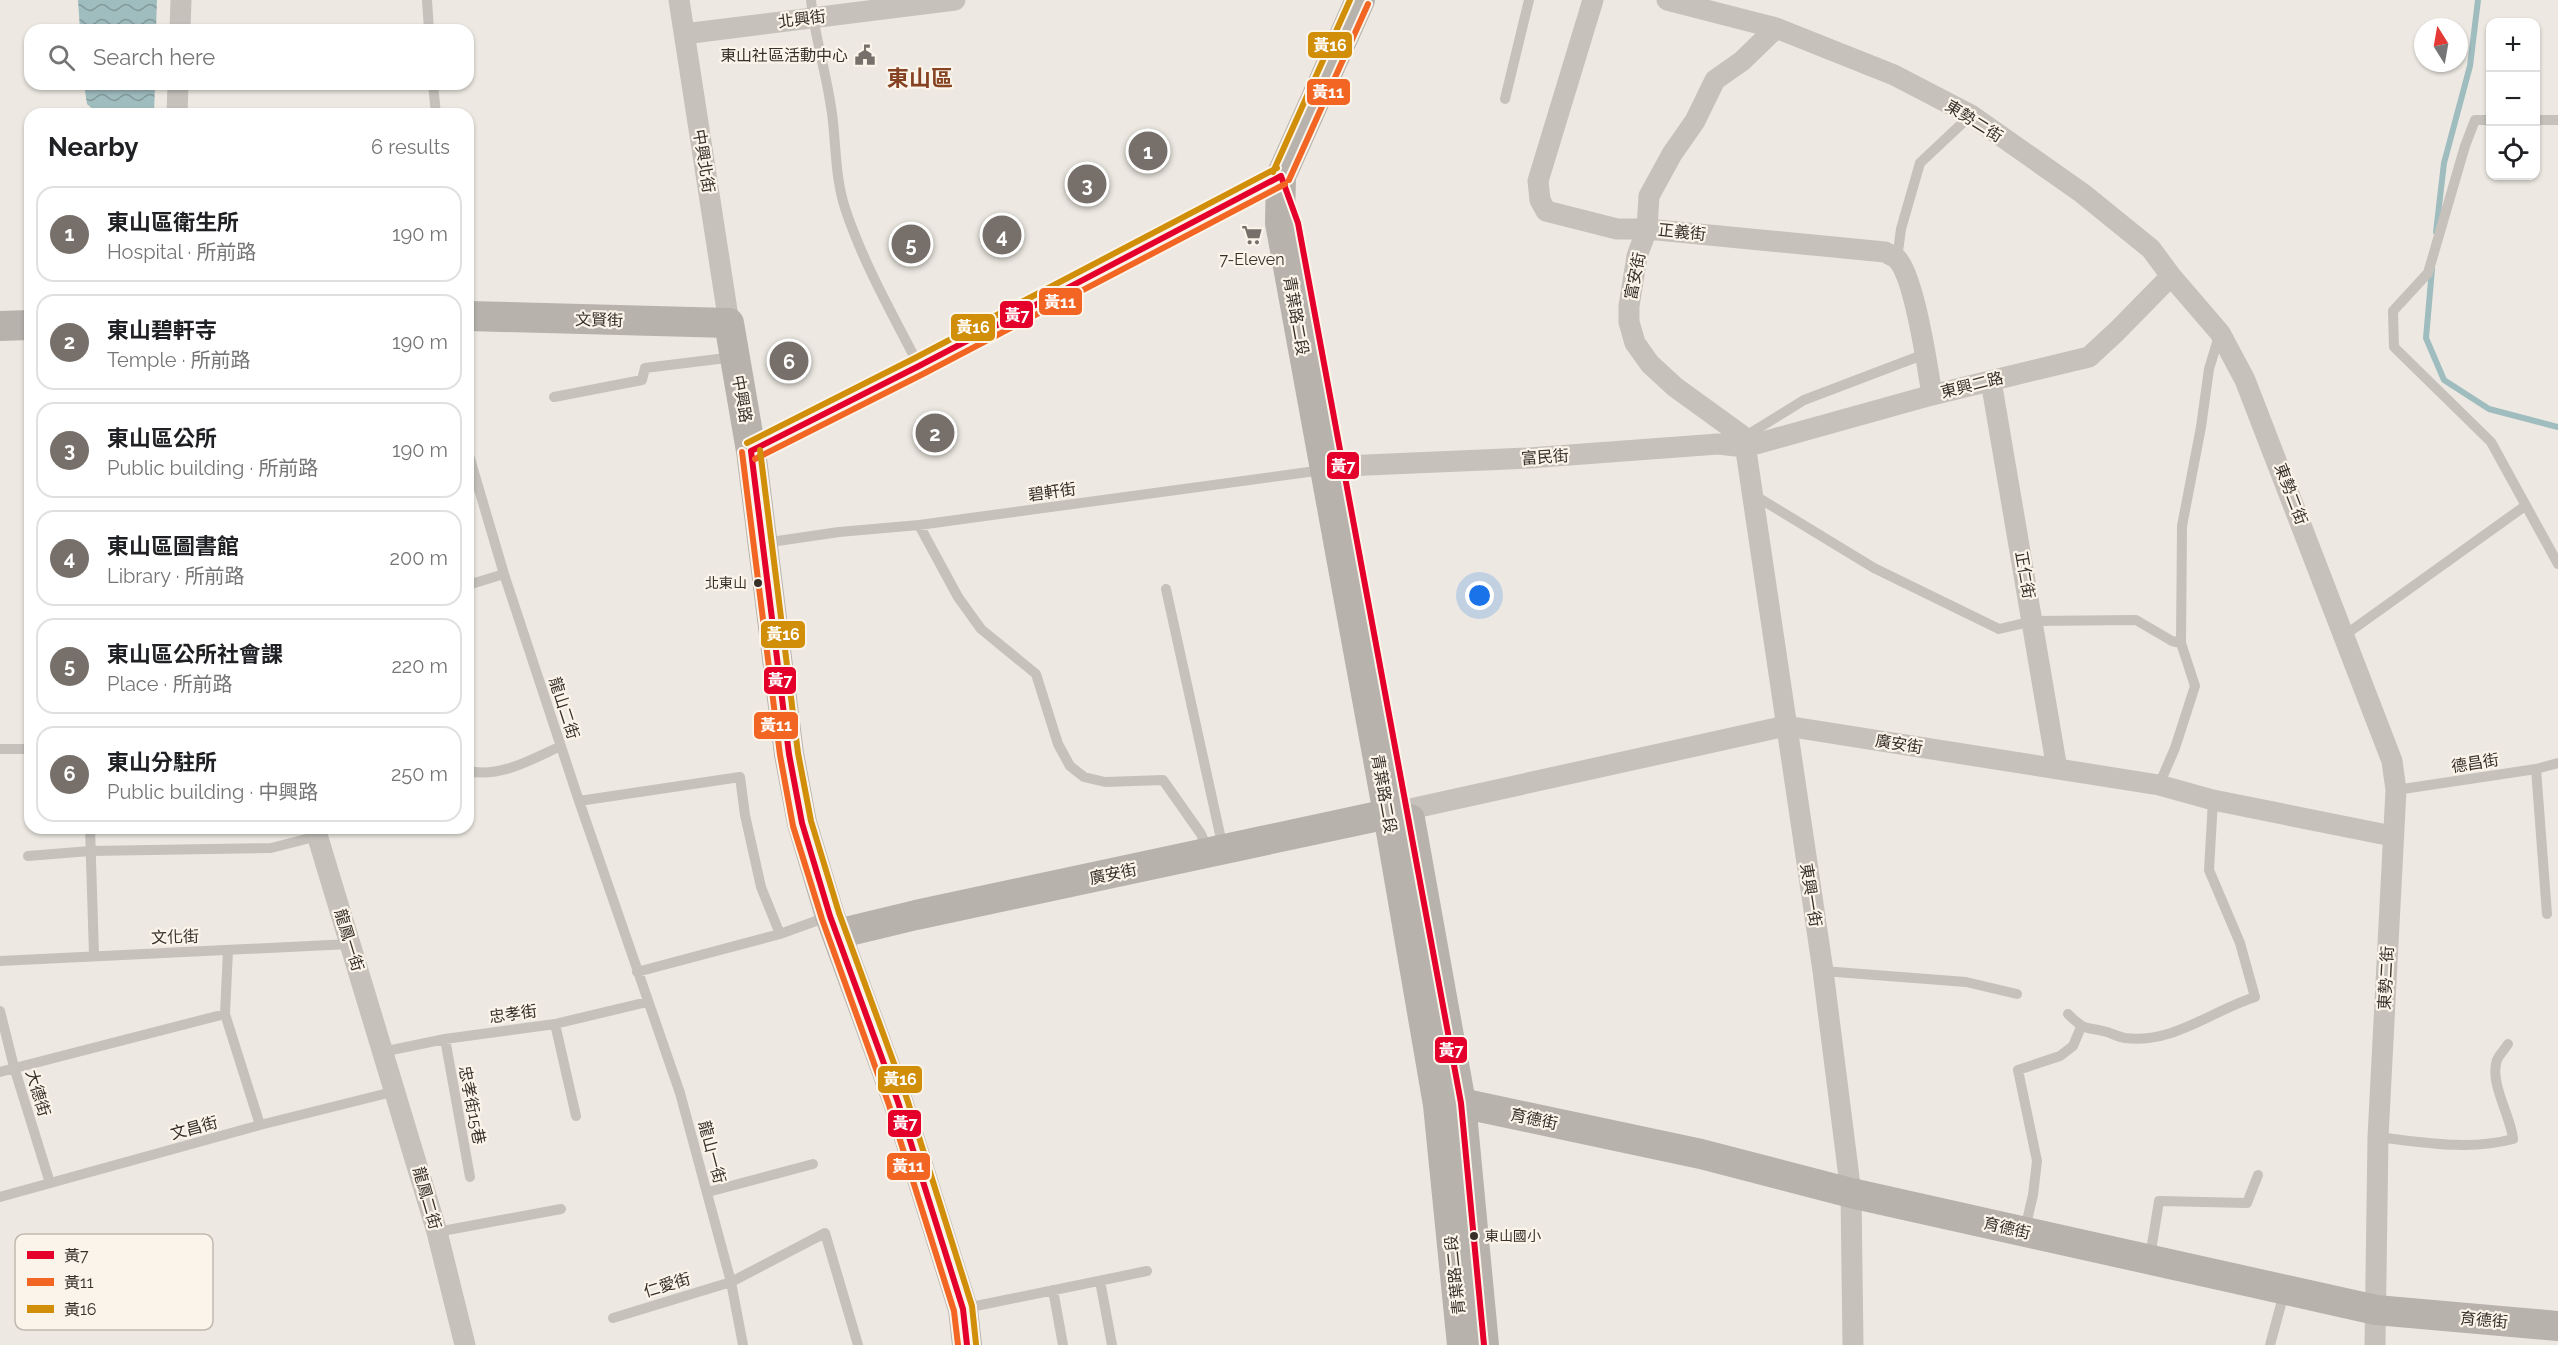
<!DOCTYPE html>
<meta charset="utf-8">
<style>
:root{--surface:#fff;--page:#f6f6f6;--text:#202124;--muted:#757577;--line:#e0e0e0;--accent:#77706a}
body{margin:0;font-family:Raleway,"Noto Sans TC",sans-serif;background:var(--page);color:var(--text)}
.controls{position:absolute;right:18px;top:18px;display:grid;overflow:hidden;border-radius:12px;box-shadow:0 2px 4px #0004}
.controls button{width:54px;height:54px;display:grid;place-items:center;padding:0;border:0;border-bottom:2px solid var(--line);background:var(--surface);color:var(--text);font:30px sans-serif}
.compass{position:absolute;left:2414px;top:18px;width:54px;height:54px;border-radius:50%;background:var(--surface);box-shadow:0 2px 4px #0004;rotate:349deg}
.you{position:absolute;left:1480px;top:596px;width:21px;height:21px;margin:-15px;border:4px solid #fff;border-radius:50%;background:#1a73e8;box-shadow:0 0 0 9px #1a73e833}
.badge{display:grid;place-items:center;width:39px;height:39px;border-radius:50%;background:var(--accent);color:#fff;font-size:20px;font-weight:700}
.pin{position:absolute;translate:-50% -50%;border:3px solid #fff;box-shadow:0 2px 6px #0006}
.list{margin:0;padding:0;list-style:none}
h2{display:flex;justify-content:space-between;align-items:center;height:78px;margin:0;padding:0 24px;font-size:26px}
h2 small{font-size:20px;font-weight:400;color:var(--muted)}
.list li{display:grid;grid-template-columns:39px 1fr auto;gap:18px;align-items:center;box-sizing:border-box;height:96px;margin:0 12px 12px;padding:0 12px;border:2px solid var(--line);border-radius:18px}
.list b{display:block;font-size:22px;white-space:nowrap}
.list p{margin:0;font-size:20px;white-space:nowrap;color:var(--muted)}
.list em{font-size:20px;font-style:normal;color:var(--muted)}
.icon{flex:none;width:33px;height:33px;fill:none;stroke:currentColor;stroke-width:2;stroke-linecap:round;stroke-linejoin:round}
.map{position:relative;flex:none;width:2558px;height:1345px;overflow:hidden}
.search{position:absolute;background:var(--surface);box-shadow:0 2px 4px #0004;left:24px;top:24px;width:450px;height:66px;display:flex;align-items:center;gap:15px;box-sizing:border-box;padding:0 21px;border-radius:18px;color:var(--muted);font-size:22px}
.panel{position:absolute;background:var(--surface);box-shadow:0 2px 4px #0004;left:24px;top:108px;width:450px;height:726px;border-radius:18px}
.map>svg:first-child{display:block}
.water{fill:url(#water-waves)}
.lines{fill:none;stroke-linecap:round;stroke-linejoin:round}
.stream{stroke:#9fbcbe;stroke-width:6}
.lane{stroke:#c6c1bb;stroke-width:10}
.street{stroke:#c6c1bb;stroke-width:21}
.secondary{stroke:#b7b2ac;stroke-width:30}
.bus-1-casing{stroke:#faf4ea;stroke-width:10}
.bus-2-casing{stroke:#faf4ea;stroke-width:10}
.bus-3-casing{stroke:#faf4ea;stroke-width:10}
.bus-1{stroke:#e4002b;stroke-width:6}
.bus-2{stroke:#f26522;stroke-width:6}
.bus-3{stroke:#d18e08;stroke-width:6}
.bus-dot{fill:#382f29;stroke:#faf4ea;stroke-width:2}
.labels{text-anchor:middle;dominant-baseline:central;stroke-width:4.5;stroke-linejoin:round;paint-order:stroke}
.bus-label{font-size:14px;fill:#382f29;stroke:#faf4ea;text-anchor:end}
.street-label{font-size:16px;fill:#382f29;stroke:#faf4ea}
.poi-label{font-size:16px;fill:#382f29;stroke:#faf4ea;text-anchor:end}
.district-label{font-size:22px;font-weight:bold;fill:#864323;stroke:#faf4ea}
.key{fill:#faf4ea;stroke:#c0b9b0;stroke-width:1.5}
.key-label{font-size:16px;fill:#382f29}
.line-badge{stroke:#faf4ea;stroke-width:2}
.badge-label{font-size:16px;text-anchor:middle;font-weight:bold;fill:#fff}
</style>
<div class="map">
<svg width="2558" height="1345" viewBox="0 0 2558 1345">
<defs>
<pattern id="water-waves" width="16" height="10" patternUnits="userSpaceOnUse" patternTransform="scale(1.5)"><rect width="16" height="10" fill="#9fbcbe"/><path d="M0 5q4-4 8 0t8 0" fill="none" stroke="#83999a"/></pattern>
</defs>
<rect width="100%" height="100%" fill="#ede9e2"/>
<path class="water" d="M78 0H157L156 30H80Z
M84 84H155L154 114H98L87 104Z"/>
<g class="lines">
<path class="stream" d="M2436 232 2444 163 2470 66 2478 0
M2432 269 2426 338 2444 380 2489 409 2558 427"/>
<path class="lane" d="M427 0 429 30
M811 0C815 41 829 81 833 122 836 151 836 180 845 208 863 263 893 315 919 366
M433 84 436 114
M1505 99 1529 0
M2490 120H2475L2465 146 2428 273 2393 311 2394 347 2491 442 2558 564
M2536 120H2558
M1897 259 1901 229 1920 163 1971 115
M554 397 642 380 645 368 734 357
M1744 437 1804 400 1925 354
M468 452 504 574 579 801 680 1093 731 1282 743 1345
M1754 495 1874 568 1999 629 2033 621 2136 620 2172 641 2181 643 2195 686 2175 748 2159 785
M919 525 958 597 981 629 1036 674 1058 744 1070 766 1084 777 1105 782 1163 780 1201 834 1208 851
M764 543 839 532 919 525 1323 470
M468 585 504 574
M1166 589 1223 848
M2345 635 2525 506
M2181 643 2182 526 2201 427 2209 369 2219 336
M0 749H30
M2536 769 2547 914
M468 771C501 778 532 759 561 746
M2396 790 2536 769 2558 763
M579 801 740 777 745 815 761 887 780 934
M90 828 94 955
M28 856 90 851 271 848 318 836
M228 950 225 1014 260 1125
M0 961 350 944
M1823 971 1966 982 2017 994
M637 972 780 934 827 917
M0 1011 14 1067 50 1183
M2068 1014C2086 1032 2085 1026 2107 1032 2113 1034 2119 1037 2125 1038 2173 1044 2211 1011 2255 997L2240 943 2209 870 2213 800
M555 1024 576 1116
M445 1039 470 1177
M382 1052 445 1039 555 1024 647 1002
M0 1072 225 1014
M2378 1137C2422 1142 2469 1151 2513 1139 2511 1116 2489 1083 2497 1060 2499 1055 2505 1049 2508 1044
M708 1192 813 1164
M0 1197 260 1125 396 1091
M2025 1229 2033 1195 2037 1161 2018 1070 2060 1056 2073 1046 2081 1027
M437 1232 561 1209
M2150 1257 2159 1201 2247 1203 2258 1175
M1100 1281 1112 1345
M1053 1290 1063 1345
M966 1308 1147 1271
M613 1318 731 1282 825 1233 858 1345
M2270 1345 2284 1293"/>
<path class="street" d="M679 0 729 323
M1593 0 1538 181 1540 200 1546 211 1617 229H1647L1885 252C1888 254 1894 256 1897 259 1914 276 1928 369 1932 395
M1667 0 1776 28 1894 75 1971 115 2082 193 2151 249 2171 276 2220 333 2245 380 2392 761 2396 790 2378 1137 2375 1345
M1776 28 1742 61 1715 80 1695 121 1672 154 1649 196 1647 229 1637 256 1629 306V322L1635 343 1650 364 1675 387 1744 437 1823 971 1851 1193 1853 1345
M180 30 181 0
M684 34 955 0
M177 114 178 84
M1991 381 2057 769
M751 451 919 366 1281 176
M1344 466 1529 458 1718 444 1745 447 1932 395 2089 357 2116 332 2171 276
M1392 813 1786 726 2159 785 2213 800 2392 836
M315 828 437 1232 465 1345"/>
<path class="secondary" d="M1360 0 1281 176 1280 223 1388 814 1438 1105 1462 1345
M468 316 729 323 751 451 789 754 802 823 830 916 898 1102 963 1309 967 1345
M0 326 30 325
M1410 819 1461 1103 1484 1345
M837 934 916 915 1388 814
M1442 1105 1461 1103 1701 1154 1851 1193 2376 1310 2558 1326"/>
<g class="bus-1-casing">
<path id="bus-1" d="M1281 176 1298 223 1461 1103 1484 1345
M751 451 789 754 802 823 830 916 898 1102 963 1309 967 1345
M751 451 919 366 1281 176"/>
</g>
<g class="bus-2-casing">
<path id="bus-2" d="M1289 180 1368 4
M742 452 780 755 793 826 822 919 889 1105 954 1311 958 1345
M755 459 923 374 1285 184"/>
</g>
<g class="bus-3-casing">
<path id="bus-3" d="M1273 172 1350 0
M747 443 915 358 1277 168
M760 450 798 753 811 821 839 913 907 1099 972 1306 976 1344"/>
</g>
<use href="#bus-1" class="bus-1"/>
<use href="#bus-2" class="bus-2"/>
<use href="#bus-3" class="bus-3"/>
</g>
<defs>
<g id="civic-bare" transform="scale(1.62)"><path d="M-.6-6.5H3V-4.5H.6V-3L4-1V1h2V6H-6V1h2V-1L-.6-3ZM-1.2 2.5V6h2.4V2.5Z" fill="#77706a" stroke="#faf4ea" stroke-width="2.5" paint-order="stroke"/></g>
<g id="supermarket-bare" transform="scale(1.62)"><path d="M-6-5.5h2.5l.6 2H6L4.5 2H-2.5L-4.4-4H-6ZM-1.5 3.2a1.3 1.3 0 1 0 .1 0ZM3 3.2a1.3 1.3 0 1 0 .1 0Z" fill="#77706a" stroke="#faf4ea" stroke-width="2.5" paint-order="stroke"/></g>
</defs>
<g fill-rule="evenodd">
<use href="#civic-bare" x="865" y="55"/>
<use href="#supermarket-bare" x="1252" y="235"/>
</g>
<g class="bus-dot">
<circle cx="758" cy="583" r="5"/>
<circle cx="1474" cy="1236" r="5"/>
</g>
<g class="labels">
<g class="bus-label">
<text x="747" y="583">北東山</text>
<text x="1485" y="1236" text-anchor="start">東山國小</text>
</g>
<g class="street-label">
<text transform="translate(802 19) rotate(-7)">北興街</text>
<text transform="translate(1974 121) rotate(32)">東勢二街</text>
<text transform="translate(704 161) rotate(81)">中興北街</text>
<text transform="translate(1682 232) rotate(6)">正義街</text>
<text transform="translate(1635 276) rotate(-79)">富安街</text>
<text transform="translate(1296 316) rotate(80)">青葉路二段</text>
<text transform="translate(599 320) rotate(1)">文賢街</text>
<text transform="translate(1972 385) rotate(-14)">東興二路</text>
<text transform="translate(742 399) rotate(80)">中興路</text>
<text transform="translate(1545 457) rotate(-4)">富民街</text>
<text transform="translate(1052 492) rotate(-8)">碧軒街</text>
<text transform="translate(2291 494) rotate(69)">東勢二街</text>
<text transform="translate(2025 575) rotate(80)">正仁街</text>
<text transform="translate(564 708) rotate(72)">龍山二街</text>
<text transform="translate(1899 744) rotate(9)">廣安街</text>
<text transform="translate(2475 763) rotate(-9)">德昌街</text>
<text transform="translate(1384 794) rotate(80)">青葉路二段</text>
<text transform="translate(1113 874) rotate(-12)">廣安街</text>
<text transform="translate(1811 895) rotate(81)">東興一街</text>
<text transform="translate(175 937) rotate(-2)">文化街</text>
<text transform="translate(349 940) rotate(73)">龍鳳一街</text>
<text transform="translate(2386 978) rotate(-87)">東勢二街</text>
<text transform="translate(513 1014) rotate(-8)">忠孝街</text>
<text transform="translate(38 1093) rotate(73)">大德街</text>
<text transform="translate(472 1105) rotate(79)">忠孝街15巷</text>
<text transform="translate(1534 1119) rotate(12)">育德街</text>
<text transform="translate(194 1128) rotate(-15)">文昌街</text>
<text transform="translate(712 1152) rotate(75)">龍山一街</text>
<text transform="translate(427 1198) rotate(74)">龍鳳二街</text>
<text transform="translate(2007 1228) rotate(13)">育德街</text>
<text transform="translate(1455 1275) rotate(-96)">青葉路二段</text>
<text transform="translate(667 1285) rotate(-17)">仁愛街</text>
<text transform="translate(2484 1320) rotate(5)">育德街</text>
</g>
<g class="poi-label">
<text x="848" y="55">東山社區活動中心</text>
<text x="1252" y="259" text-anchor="middle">7-Eleven</text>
</g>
<g class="district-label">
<text x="920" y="78">東山區</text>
</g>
</g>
<rect x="15" y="1234" width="198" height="96" rx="9" class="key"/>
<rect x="27" y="1251" width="27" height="8" fill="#e4002b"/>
<rect x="27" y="1278" width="27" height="8" fill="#f26522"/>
<rect x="27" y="1305" width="27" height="8" fill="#d18e08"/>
<g class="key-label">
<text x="64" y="1261">黃7</text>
<text x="64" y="1288">黃11</text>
<text x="64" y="1315">黃16</text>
</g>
<g class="line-badge">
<rect x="1307" y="31" width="46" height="28" rx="6" fill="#d18e08"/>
<rect x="1306" y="78" width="45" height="28" rx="6" fill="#f26522"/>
<rect x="1038" y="287" width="45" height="29" rx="6" fill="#f26522"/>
<rect x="999" y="300" width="35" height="29" rx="6" fill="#e4002b"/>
<rect x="950" y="313" width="46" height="29" rx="6" fill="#d18e08"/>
<rect x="1326" y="451" width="34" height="29" rx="6" fill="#e4002b"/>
<rect x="760" y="620" width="46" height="29" rx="6" fill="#d18e08"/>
<rect x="763" y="666" width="34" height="29" rx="6" fill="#e4002b"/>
<rect x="753" y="711" width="46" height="29" rx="6" fill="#f26522"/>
<rect x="1434" y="1036" width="34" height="28" rx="6" fill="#e4002b"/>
<rect x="877" y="1065" width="46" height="29" rx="6" fill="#d18e08"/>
<rect x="887" y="1109" width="35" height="29" rx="6" fill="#e4002b"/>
<rect x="886" y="1152" width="45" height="29" rx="6" fill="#f26522"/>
</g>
<g class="badge-label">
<text x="1330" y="51">黃16</text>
<text x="1328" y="98">黃11</text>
<text x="1060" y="308">黃11</text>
<text x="1017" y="321">黃7</text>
<text x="973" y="333">黃16</text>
<text x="1343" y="472">黃7</text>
<text x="783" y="640">黃16</text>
<text x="780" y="686">黃7</text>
<text x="776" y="731">黃11</text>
<text x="1451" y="1056">黃7</text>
<text x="900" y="1085">黃16</text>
<text x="905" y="1129">黃7</text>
<text x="908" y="1172">黃11</text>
</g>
</svg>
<div class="controls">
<button>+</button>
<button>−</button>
<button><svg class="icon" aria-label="locate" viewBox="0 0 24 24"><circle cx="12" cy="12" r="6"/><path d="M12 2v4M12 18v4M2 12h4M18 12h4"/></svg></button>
</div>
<svg class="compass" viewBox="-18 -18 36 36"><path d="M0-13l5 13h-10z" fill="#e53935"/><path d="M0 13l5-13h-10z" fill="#757577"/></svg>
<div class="you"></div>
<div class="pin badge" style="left:1148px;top:151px">1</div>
<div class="pin badge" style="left:935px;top:433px">2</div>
<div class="pin badge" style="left:1087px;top:184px">3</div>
<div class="pin badge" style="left:1002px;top:235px">4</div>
<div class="pin badge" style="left:911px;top:244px">5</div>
<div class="pin badge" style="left:789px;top:361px">6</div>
<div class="search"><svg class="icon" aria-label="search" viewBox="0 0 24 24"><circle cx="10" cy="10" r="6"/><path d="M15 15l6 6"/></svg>Search here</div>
<section class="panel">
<h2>Nearby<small>6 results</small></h2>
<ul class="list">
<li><span class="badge">1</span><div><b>東山區衛生所</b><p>Hospital · 所前路</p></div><em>190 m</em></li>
<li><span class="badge">2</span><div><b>東山碧軒寺</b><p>Temple · 所前路</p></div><em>190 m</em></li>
<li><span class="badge">3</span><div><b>東山區公所</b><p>Public building · 所前路</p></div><em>190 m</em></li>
<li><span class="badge">4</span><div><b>東山區圖書館</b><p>Library · 所前路</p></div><em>200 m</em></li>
<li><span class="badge">5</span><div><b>東山區公所社會課</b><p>Place · 所前路</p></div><em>220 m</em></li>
<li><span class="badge">6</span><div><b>東山分駐所</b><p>Public building · 中興路</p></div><em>250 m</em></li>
</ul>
</section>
</div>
